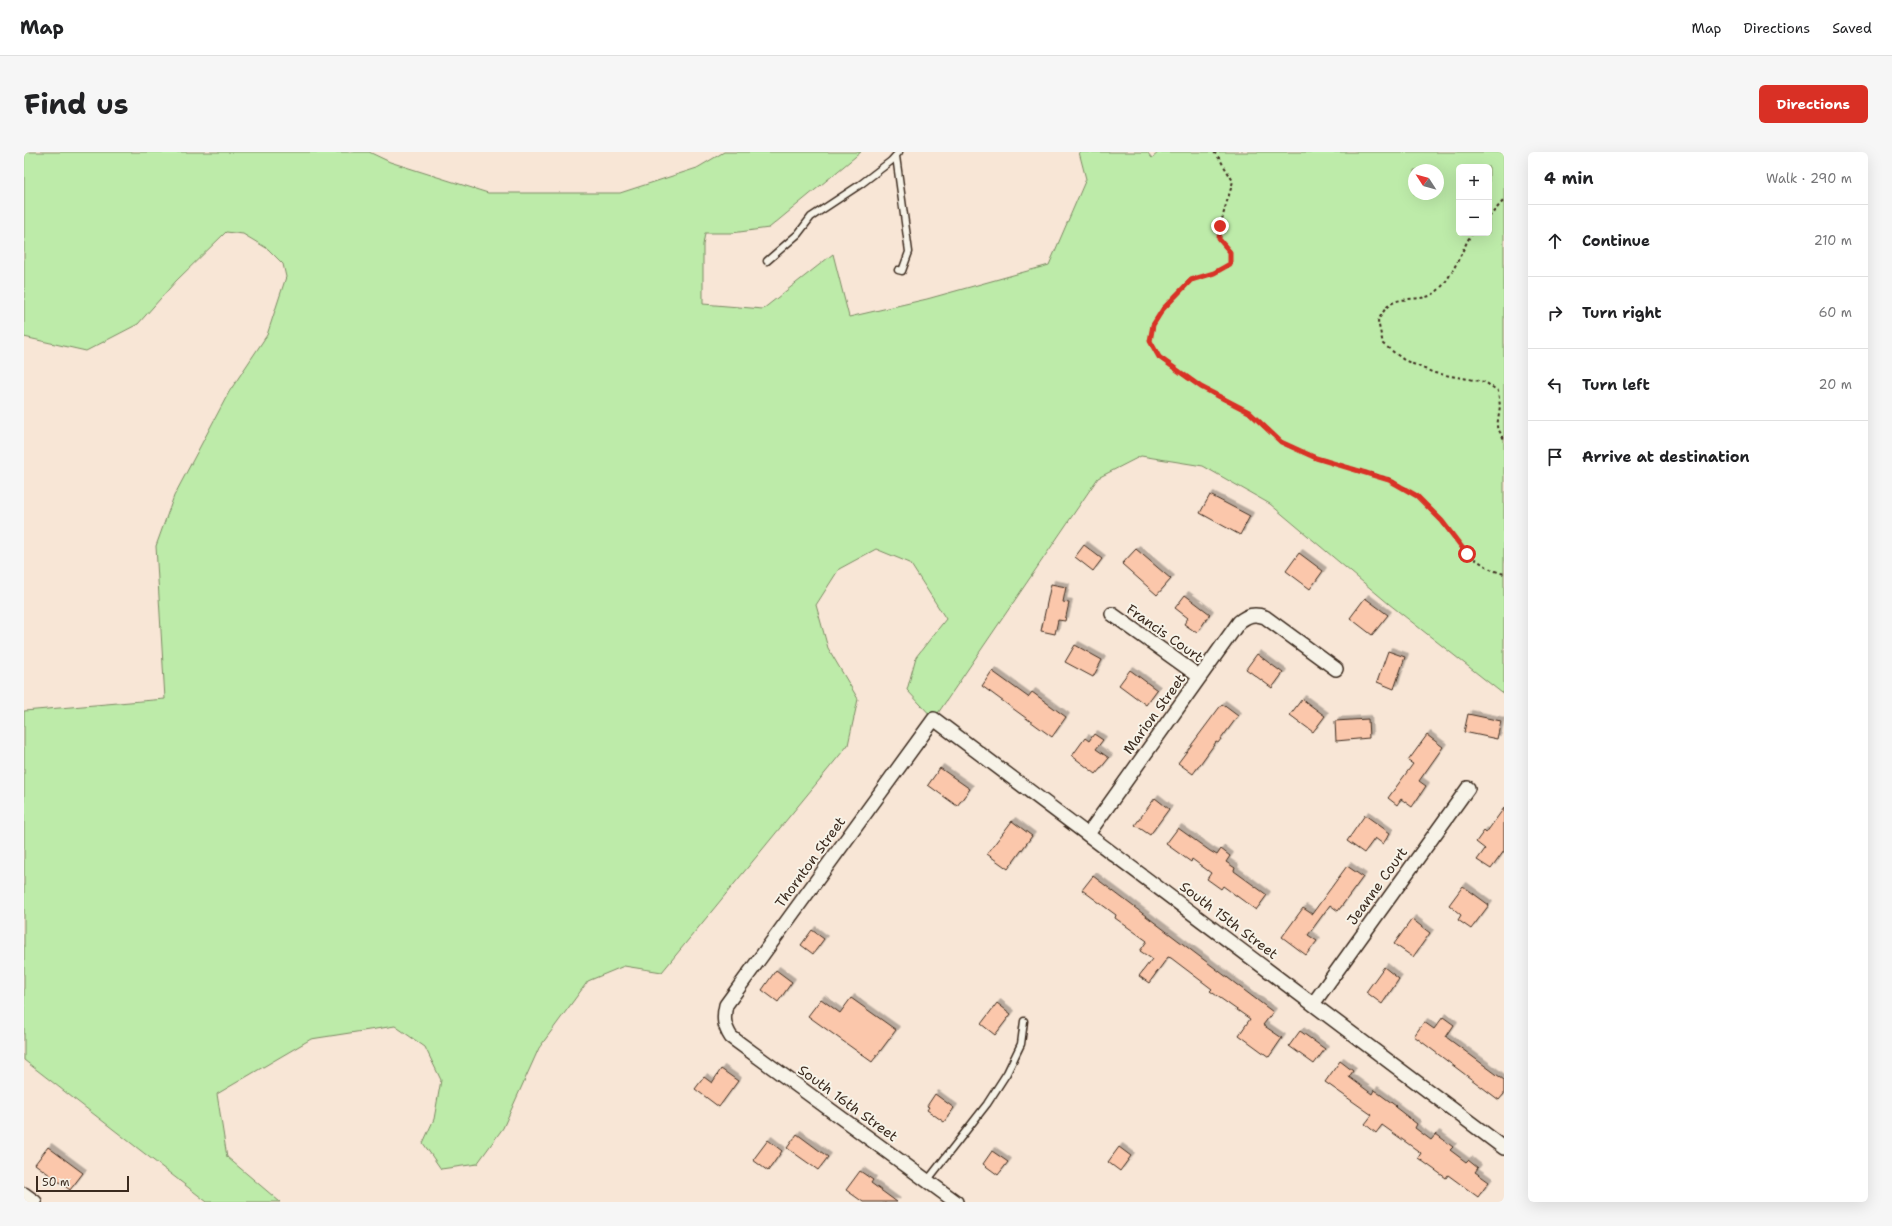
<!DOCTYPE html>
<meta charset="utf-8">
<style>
:root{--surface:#fff;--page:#f6f6f6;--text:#202124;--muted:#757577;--line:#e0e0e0;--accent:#d93025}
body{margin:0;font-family:"Shantell Sans",sans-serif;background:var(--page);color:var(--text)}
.controls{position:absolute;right:12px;top:12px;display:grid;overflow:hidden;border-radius:6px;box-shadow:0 4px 16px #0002}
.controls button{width:36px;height:36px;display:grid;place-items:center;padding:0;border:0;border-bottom:1px solid var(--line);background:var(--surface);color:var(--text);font:20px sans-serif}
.compass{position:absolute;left:1384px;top:12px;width:36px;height:36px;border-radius:50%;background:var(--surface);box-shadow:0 4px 16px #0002;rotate:306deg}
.scale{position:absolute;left:12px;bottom:10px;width:93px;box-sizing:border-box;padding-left:4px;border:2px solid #3b2a1e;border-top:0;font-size:11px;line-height:14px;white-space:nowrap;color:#3b2a1e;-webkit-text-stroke:3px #f7f3e8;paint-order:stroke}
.stop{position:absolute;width:12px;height:12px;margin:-9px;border:3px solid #d93025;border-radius:50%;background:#fff}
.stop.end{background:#d93025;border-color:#fff;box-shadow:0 1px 4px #0008}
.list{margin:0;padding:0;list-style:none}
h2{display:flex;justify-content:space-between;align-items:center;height:52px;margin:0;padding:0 16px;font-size:17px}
h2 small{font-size:13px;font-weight:400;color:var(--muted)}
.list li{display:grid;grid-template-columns:26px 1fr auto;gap:12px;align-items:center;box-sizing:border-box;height:72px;padding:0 16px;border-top:1px solid var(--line)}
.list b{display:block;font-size:15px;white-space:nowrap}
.list em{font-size:13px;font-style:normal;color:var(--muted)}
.icon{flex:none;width:22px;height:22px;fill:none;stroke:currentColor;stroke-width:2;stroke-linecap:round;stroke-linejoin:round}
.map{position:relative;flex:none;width:1480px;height:1050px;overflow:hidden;border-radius:6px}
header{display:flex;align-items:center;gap:24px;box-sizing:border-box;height:56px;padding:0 20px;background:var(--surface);border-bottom:1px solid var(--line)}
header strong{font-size:19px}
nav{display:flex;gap:22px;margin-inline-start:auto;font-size:14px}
.intro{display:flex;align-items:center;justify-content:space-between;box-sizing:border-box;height:96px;padding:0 24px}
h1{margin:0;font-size:28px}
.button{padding:10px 18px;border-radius:6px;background:var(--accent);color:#fff;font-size:14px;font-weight:700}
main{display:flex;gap:24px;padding:0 24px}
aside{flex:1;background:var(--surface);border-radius:6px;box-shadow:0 4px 16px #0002}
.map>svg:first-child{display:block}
.green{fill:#bdeba9;stroke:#7c8a64;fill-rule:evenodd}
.building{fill:#fbc7ab;stroke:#3b2a1e;filter:url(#shadow)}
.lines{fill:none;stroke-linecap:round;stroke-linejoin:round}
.lane-casing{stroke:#3b2a1e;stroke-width:9}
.street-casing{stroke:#3b2a1e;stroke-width:16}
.path{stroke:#3b2a1e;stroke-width:2;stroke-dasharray:3 3;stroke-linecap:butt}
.lane{stroke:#f7f3e8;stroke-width:6}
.street{stroke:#f7f3e8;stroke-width:13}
.route{stroke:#d93025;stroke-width:5}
.labels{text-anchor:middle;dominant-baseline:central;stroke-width:4;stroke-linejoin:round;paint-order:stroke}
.street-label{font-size:14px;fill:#3b2a1e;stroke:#f7f3e8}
</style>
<header>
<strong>Map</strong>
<nav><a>Map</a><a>Directions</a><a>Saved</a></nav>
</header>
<div class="intro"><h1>Find us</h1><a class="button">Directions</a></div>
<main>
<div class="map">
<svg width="1480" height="1050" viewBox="0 0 1480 1050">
<defs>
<filter id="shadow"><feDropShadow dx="3.5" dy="-3.5" stdDeviation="0" flood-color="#0004"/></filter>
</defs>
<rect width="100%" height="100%" fill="#f8e6d6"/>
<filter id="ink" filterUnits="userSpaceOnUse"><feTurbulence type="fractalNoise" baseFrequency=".025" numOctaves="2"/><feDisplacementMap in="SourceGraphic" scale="8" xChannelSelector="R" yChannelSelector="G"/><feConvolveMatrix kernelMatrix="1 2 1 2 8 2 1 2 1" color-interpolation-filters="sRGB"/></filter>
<g filter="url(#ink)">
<path class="green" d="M0 0H345L366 10 464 41H596L673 16 700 0H837L745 76 708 81H681L679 93V152L739 157 809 102 825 165 903 147 1025 113 1062 27 1055 0H1123L1128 6 1135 0H1480V540L1478 541 1365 452 1246 352 1179 314 1117 304 1074 326 910 567 883 538 892 505 922 467 886 411 852 397 815 417 792 453 804 496 834 547 824 593 638 820 600 814 564 829 515 896 479 976 453 1012 417 1017 399 991 410 967 417 928 401 895 371 874 287 887 193 942 203 1005 256 1050H183L0 908V559L141 547 132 394 150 344 205 240 243 183 262 125 259 112 244 97 219 82 202 80 152 129 114 172 62 199 0 185ZM1435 15H1465V81H1435ZM1390 18H1414V42H1390Z"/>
<path class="building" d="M1186 343 1226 364 1216 383 1176 361Z
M1060 393 1078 407 1069 419 1051 405Z
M1112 397 1147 427 1133 443 1098 412Z
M1275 401 1299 419 1286 437 1262 419Z
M1027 432 1042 435 1039 450 1045 451 1041 469 1034 468 1031 482 1017 479Z
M1161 443 1186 462 1173 481 1160 472 1164 466 1151 456Z
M1341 446 1364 463 1348 483 1326 466Z
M1051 493 1078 508 1069 525 1041 510Z
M1364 499 1381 505 1370 537 1353 530Z
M1233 502 1259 521 1248 536 1222 517Z
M1106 518 1133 538 1122 553 1095 533Z
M968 519 1004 545 1008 540 1042 565 1028 585 958 534Z
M1278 547 1301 564 1289 580 1266 563Z
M1198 552 1214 564 1194 591 1192 590 1169 622 1154 611Z
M1444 562 1477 569 1473 587 1440 580Z
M1344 567 1345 586 1312 589 1311 569Z
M1070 582 1079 588 1072 597 1085 606 1072 622 1048 604 1061 586 1065 589Z
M1403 583 1419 595 1395 629 1402 634 1388 655 1377 647 1373 653 1364 646 1389 612 1384 609Z
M916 616 946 637 933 654 904 633Z
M1131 646 1145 657 1126 683 1111 673Z
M1480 656V699L1467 717 1453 708 1461 697 1452 690 1460 679 1462 681Z
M1341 663 1366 681 1359 692 1351 686 1340 701 1323 689Z
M988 669 1008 684 984 717 963 702Z
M1154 676 1186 699 1193 703 1197 697 1206 704 1202 710 1211 716 1210 719 1243 743 1232 758 1199 734 1197 737 1183 727 1187 721 1168 707 1167 710 1142 692Z
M1323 714 1339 725 1314 759 1306 753 1284 783 1293 789 1282 803 1258 785 1279 756 1288 762Z
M1069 724 1249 860 1239 873 1258 886 1245 905 1215 883 1226 867 1186 839 1188 837 1147 806 1144 805 1125 831 1115 824 1128 807 1116 799 1123 789 1091 766 1092 763 1058 738Z
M1439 734 1465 753 1447 777 1434 768 1437 763 1425 753Z
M1388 767 1406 781 1389 805 1370 792Z
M788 778 800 787 789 802 777 793Z
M1360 815 1375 827 1358 852 1342 840Z
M752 818 768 830 754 850 738 838Z
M827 846 872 878 848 910 784 864 797 847 816 861Z
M973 851 987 862 971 883 957 872Z
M1419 865 1430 873 1422 885 1480 928V942L1475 948 1390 884 1400 870 1410 877Z
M1276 879 1301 897 1290 912 1265 894Z
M1316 909 1329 919 1325 925 1348 942 1350 938 1372 954 1371 955 1393 972 1391 976 1407 988 1412 982 1429 995 1426 998 1442 1010 1444 1008 1454 1016 1451 1020 1465 1030 1454 1045 1424 1023 1422 1026 1394 1006 1397 1001 1358 973 1352 981 1341 972 1348 963 1301 930Z
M697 917 714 929 695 955 671 937 680 925 688 931Z
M911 942 930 956 920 970 903 958 905 955 903 954Z
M773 982 804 1005 794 1018 763 996Z
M744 988 758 999 744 1019 729 1008Z
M24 995 59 1021 46 1038 11 1012Z
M1095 995 1107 1004 1096 1019 1084 1010Z
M968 999 984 1010 974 1023 959 1012Z
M836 1019 849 1028 847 1031 873 1050H839L822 1038Z"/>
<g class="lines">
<g class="lane-casing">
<path id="lane" d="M872 4 885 100 878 119 874 118
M743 109 774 82 787 65 837 32 867 9 875 0
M903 1029 963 952 983 921 997 892 1000 869"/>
</g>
<g class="street-casing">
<path id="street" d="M1088 462 1176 525
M1064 682 1215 470C1224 463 1230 461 1241 465L1312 517
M1289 852 1444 636
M0 1042 11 1050
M932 1050 707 885C700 874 699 866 702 853L910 567 1480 996"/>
</g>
<path class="path" d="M1190 0 1195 6 1209 29C1204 48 1196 68 1195 87L1206 100V112L1190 121 1167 128 1139 157 1129 173 1126 189 1135 205 1177 235 1225 260 1257 290 1292 306 1365 327 1393 344 1418 369 1443 402 1468 418 1480 422
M1465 65 1480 48
M1449 81 1445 86C1436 103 1427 128 1411 141 1397 151 1374 142 1362 156 1359 160 1356 165 1354 169L1359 192 1380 208 1410 221 1461 230 1474 239 1476 254 1473 275 1480 287"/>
<use href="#lane" class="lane"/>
<use href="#street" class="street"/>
</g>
</g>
<g class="lines" filter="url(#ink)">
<path class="route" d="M1196 74 1195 87 1206 100V112L1190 121 1167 128 1139 157 1129 173 1126 189 1135 205 1177 235 1225 260 1257 290 1292 306 1365 328 1393 344 1418 369 1443 402"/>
</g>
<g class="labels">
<g class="street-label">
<text transform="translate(1141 481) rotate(35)">Francis Court</text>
<text transform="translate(1130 562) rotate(-54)">Marion Street</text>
<text transform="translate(786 710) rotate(-54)">Thornton Street</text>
<text transform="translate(1353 734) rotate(-54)">Jeanne Court</text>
<text transform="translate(1205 768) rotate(37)">South 15th Street</text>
<text transform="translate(824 951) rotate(36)">South 16th Street</text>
</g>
</g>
</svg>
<div class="controls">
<button>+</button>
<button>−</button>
</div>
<svg class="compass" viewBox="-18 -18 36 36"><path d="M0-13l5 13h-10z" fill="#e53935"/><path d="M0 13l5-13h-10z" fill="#757577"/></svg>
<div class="scale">50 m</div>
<div class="stop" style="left:1443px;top:402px"></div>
<div class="stop end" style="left:1196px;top:74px"></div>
</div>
<aside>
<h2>4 min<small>Walk · 290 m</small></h2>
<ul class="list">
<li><svg class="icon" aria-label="ahead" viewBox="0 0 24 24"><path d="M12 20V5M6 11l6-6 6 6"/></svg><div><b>Continue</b></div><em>210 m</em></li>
<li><svg class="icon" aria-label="right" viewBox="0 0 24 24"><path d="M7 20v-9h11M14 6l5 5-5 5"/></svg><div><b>Turn right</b></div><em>60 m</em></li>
<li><svg class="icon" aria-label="left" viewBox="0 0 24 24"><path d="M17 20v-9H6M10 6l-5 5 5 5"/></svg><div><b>Turn left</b></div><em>20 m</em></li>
<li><svg class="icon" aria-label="arrive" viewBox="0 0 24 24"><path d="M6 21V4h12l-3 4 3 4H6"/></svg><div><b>Arrive at destination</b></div></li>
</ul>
</aside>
</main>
